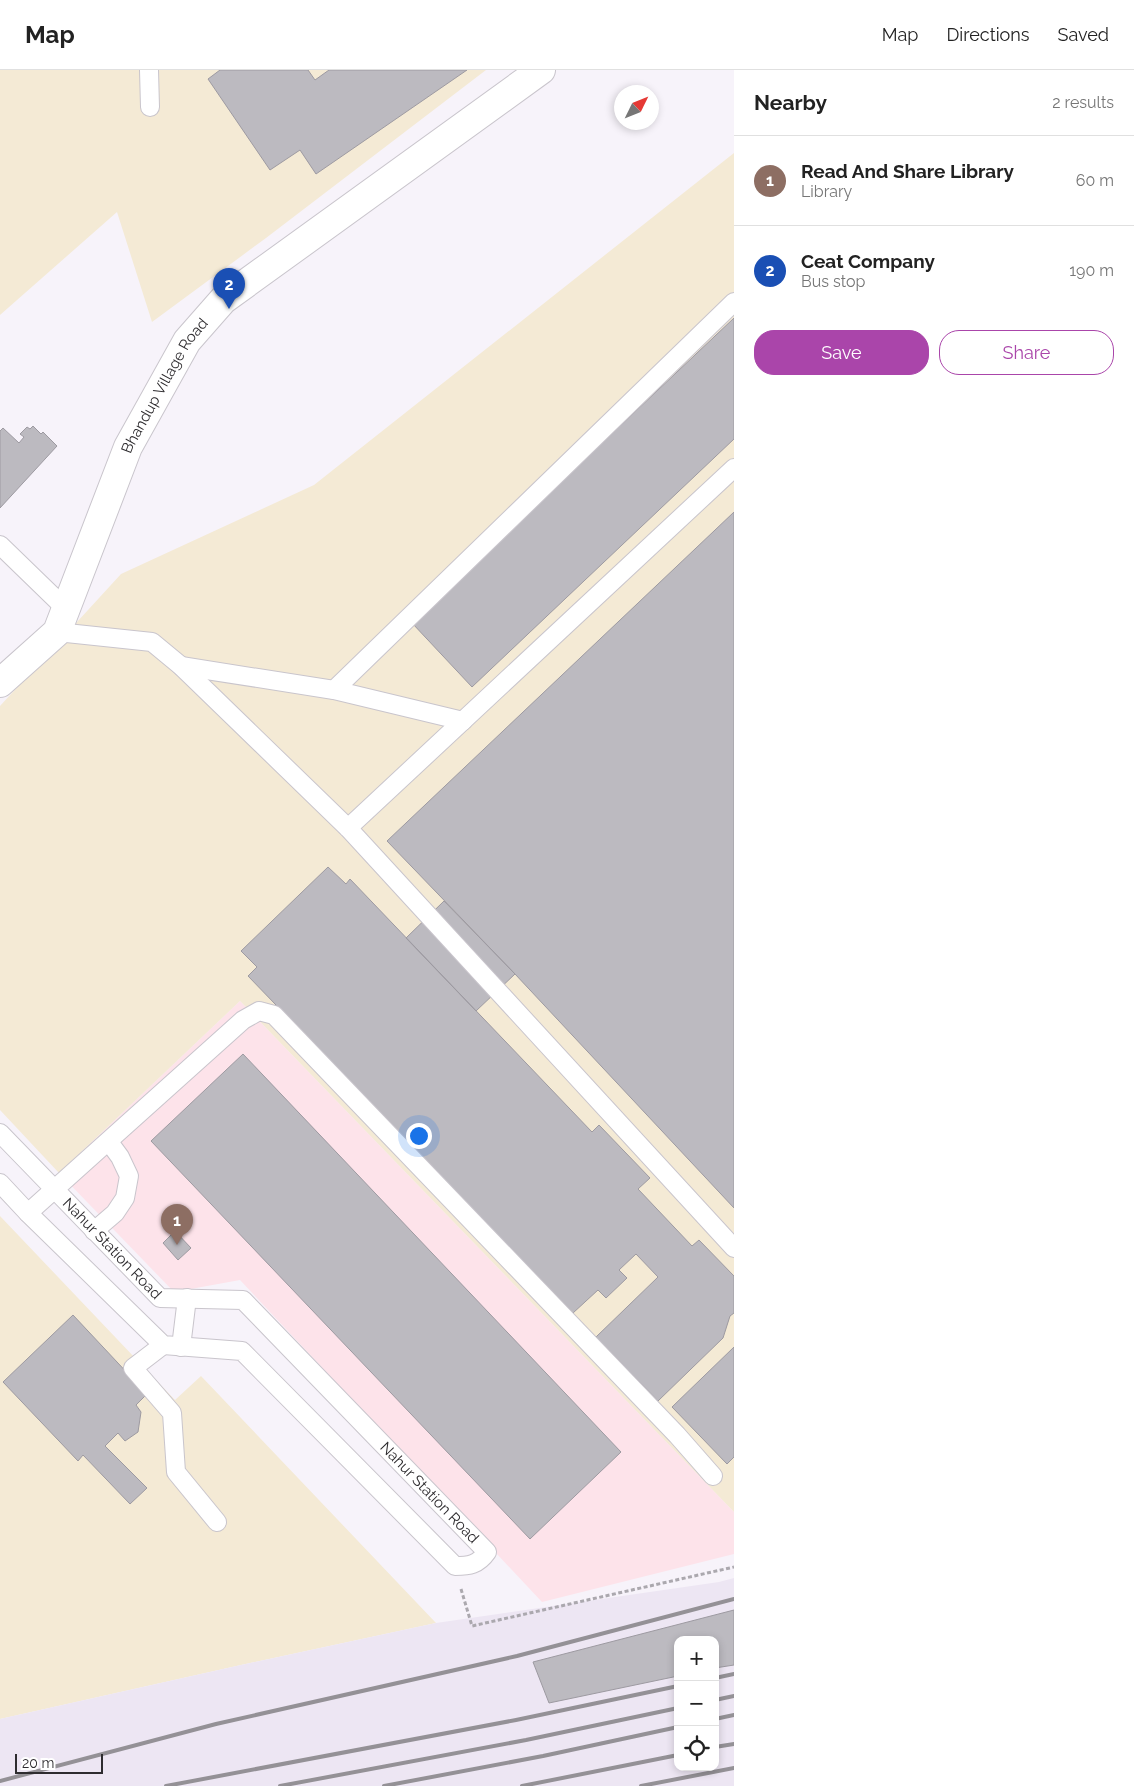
<!DOCTYPE html>
<meta charset="utf-8">
<style>
:root{--surface:#fff;--page:#f2f2f2;--text:#222;--muted:#767676;--line:#e0e0e0;--accent:#aa45aa}
body{margin:0;font-family:Raleway,sans-serif;background:var(--page);color:var(--text)}
.controls{position:absolute;right:15px;bottom:15px;display:grid;overflow:hidden;border-radius:10px;box-shadow:0 2px 8px #0003}
.controls button{width:45px;height:45px;display:grid;place-items:center;padding:0;border:0;border-bottom:1px solid var(--line);background:var(--surface);color:var(--text);font:25px sans-serif}
.compass{position:absolute;left:614px;top:15px;width:45px;height:45px;border-radius:50%;background:var(--surface);box-shadow:0 2px 8px #0003;rotate:47deg}
.scale{position:absolute;left:15px;bottom:12px;width:88px;box-sizing:border-box;padding-left:5px;border:2px solid #2e2c2f;border-top:0;font-size:14px;line-height:18px;white-space:nowrap;color:#2e2c2f;-webkit-text-stroke:4px #fff;paint-order:stroke}
.you{position:absolute;left:418px;top:1065px;width:18px;height:18px;margin:-12px;border:4px solid #fff;border-radius:50%;background:#1a73e8;box-shadow:0 0 0 8px #1a73e833}
.badge{display:grid;place-items:center;width:32px;height:32px;border-radius:50%;background:var(--accent);color:#fff;font-size:16px;font-weight:700}
.pin{position:absolute;translate:-50% -41px;filter:drop-shadow(0 1px 2px #0008)}
.pin::after{content:'';position:absolute;top:26px;width:18px;height:15px;background:inherit;clip-path:polygon(0 0,100% 0,50% 100%)}
.list{margin:0;padding:0;list-style:none}
h2{display:flex;justify-content:space-between;align-items:center;height:65px;margin:0;padding:0 20px;font-size:21px}
h2 small{font-size:16px;font-weight:400;color:var(--muted)}
.list li{display:grid;grid-template-columns:32px 1fr auto;gap:15px;align-items:center;box-sizing:border-box;height:90px;padding:0 20px;border-top:1px solid var(--line)}
.list b{display:block;font-size:19px;white-space:nowrap}
.list p{margin:0;font-size:16px;white-space:nowrap;color:var(--muted)}
.list em{font-size:16px;font-style:normal;color:var(--muted)}
.actions{display:flex;gap:10px;padding:15px 20px}
.actions a{flex:1;padding:11px 0;border:1px solid var(--accent);border-radius:20px;text-align:center;font-size:18px;color:var(--accent)}
.actions .main{background:var(--accent);color:#fff}
.icon{flex:none;width:28px;height:28px;fill:none;stroke:currentColor;stroke-width:2;stroke-linecap:round;stroke-linejoin:round}
.map{position:relative;flex:none;width:734px;height:1716px;overflow:hidden}
header{display:flex;align-items:center;gap:30px;box-sizing:border-box;height:70px;padding:0 25px;background:var(--surface);border-bottom:1px solid var(--line)}
header strong{font-size:24px}
nav{display:flex;gap:28px;margin-inline-start:auto;font-size:18px}
main{display:flex}
aside{flex:1;background:var(--surface)}
.map>svg:first-child{display:block}
.commercial{fill:#fde3ea}
.industrial{fill:#f4ead5}
.built{fill:#ede6f3;fill-rule:evenodd}
.building{fill:#bcbac0;stroke:#9d9aa1}
.lines{fill:none;stroke-linecap:round;stroke-linejoin:round}
.service-casing{stroke:#c9c5cc;stroke-width:20}
.tertiary-casing{stroke:#c9c5cc;stroke-width:30}
.path{stroke:#aba8ae;stroke-width:3;stroke-dasharray:4 2.5;stroke-linecap:butt}
.service{stroke:#fff;stroke-width:18}
.tertiary{stroke:#fff;stroke-width:28}
.rail{stroke:#949196;stroke-width:4}
.labels{text-anchor:middle;dominant-baseline:central;stroke-width:4;stroke-linejoin:round;paint-order:stroke}
.street-label{font-size:15px;fill:#2e2c2f;stroke:#fff}
</style>
<header>
<strong>Map</strong>
<nav><a>Map</a><a>Directions</a><a>Saved</a></nav>
</header>
<main>
<div class="map">
<svg width="734" height="1716" viewBox="0 0 734 1716">
<rect width="100%" height="100%" fill="#f7f3fa"/>
<path class="commercial" d="M240 931 734 1442V1484L542 1532 240 1210 174 1222 59 1103Z"/>
<path class="industrial" d="M0 0H486L266 168 152 252 117 142 0 245Z
M734 83V1442L240 931 59 1103 0 1040V636L121 504 314 415Z
M0 1146 175 1330 201 1306 436 1553 241 1595 0 1649Z"/>
<path class="built" d="M734 1508V1716H0V1649L241 1595 436 1553 719 1512ZM678 1570H715V1697H678Z"/>
<path class="building" d="M220 0H308L315 10 329 0H467L316 104 300 80 270 100 208 9Z
M734 248V369L472 617 412 553Z
M33 356 41 364 43 362 57 376 0 438V361L3 358 19 373 24 367 20 364 27 357 30 359Z
M734 442V1138L515 904 387 771Z
M328 797 346 814 350 809 592 1062 599 1055 650 1108 638 1119 692 1176 699 1170 734 1206V1243L730 1246 723 1268 658 1331 596 1267 658 1207 636 1184 619 1200 627 1208 606 1228 598 1220 573 1243 248 906 257 897 241 881Z
M444 831 515 904 476 941 406 868Z
M243 984 621 1382 530 1469 151 1071Z
M175 1161 191 1178 178 1190 163 1173Z
M73 1245 147 1324 136 1335 141 1342 138 1362 125 1371 118 1363 105 1376 147 1418 130 1434 83 1385 78 1391 3 1312Z
M734 1277V1387L727 1394 672 1337Z
M734 1540V1595L715 1598V1570H678V1606L549 1633 533 1592Z"/>
<g class="lines">
<g class="service-casing">
<g id="service">
<path d="M149 0 150 37"/>
<path d="M0 475 66 539"/>
<path d="M57 562 152 572 181 596 348 758 734 1178"/>
<path d="M181 596 334 620 463 651"/>
<path d="M334 620 734 232"/>
<path d="M348 758 734 398"/>
<path id="s1" d="M0 1063 160 1228 243 1230 487 1482C478 1495 469 1496 455 1496L242 1281 163 1275 28 1143 0 1113"/>
<path d="M28 1143 243 950 259 941 274 945 677 1365 713 1406"/>
<path d="M94 1161 115 1143 125 1128 129 1106 120 1087 109 1072"/>
<path d="M163 1275 133 1298 172 1343 176 1402 217 1452"/>
<path d="M181 1277 187 1228"/>
</g>
</g>
<g class="tertiary-casing">
<g id="tertiary">
<path id="s2" d="M0 613 57 562 128 377 187 271 223 230 541 0"/>
</g>
</g>
<path class="path" d="M461 1519 472 1556 734 1497"/>
<use href="#service" class="service"/>
<use href="#tertiary" class="tertiary"/>
<path class="rail" d="M715 1608 734 1604
M715 1630 734 1626
M715 1649 734 1645
M715 1677 734 1674
M0 1711 216 1654 517 1586 734 1529
M166 1716 516 1650 678 1616
M280 1716 526 1670 678 1638
M384 1716 543 1686 678 1657
M522 1716 678 1685
M641 1716 734 1698"/>
</g>
<g class="labels">
<g class="street-label">
<text stroke="none"><textPath href="#s2" startOffset="346">Bhandup Village Road</textPath></text>
<text stroke="none"><textPath href="#s1" startOffset="161">Nahur Station Road</textPath></text>
<text stroke="none"><textPath href="#s1" startOffset="581">Nahur Station Road</textPath></text>
</g>
</g>
</svg>
<div class="controls">
<button>+</button>
<button>−</button>
<button><svg class="icon" aria-label="locate" viewBox="0 0 24 24"><circle cx="12" cy="12" r="6"/><path d="M12 2v4M12 18v4M2 12h4M18 12h4"/></svg></button>
</div>
<svg class="compass" viewBox="-18 -18 36 36"><path d="M0-13l5 13h-10z" fill="#e53935"/><path d="M0 13l5-13h-10z" fill="#767676"/></svg>
<div class="scale">20 m</div>
<div class="you"></div>
<div class="pin badge" style="left:177px;top:1175px;background:#8d6e63">1</div>
<div class="pin badge" style="left:229px;top:239px;background:#1a4fb4">2</div>
</div>
<aside>
<h2>Nearby<small>2 results</small></h2>
<ul class="list">
<li><span class="badge" style="background:#8d6e63">1</span><div><b>Read And Share Library</b><p>Library</p></div><em>60 m</em></li>
<li><span class="badge" style="background:#1a4fb4">2</span><div><b>Ceat Company</b><p>Bus stop</p></div><em>190 m</em></li>
</ul>
<div class="actions"><a class="main">Save</a><a>Share</a></div>
</aside>
</main>
